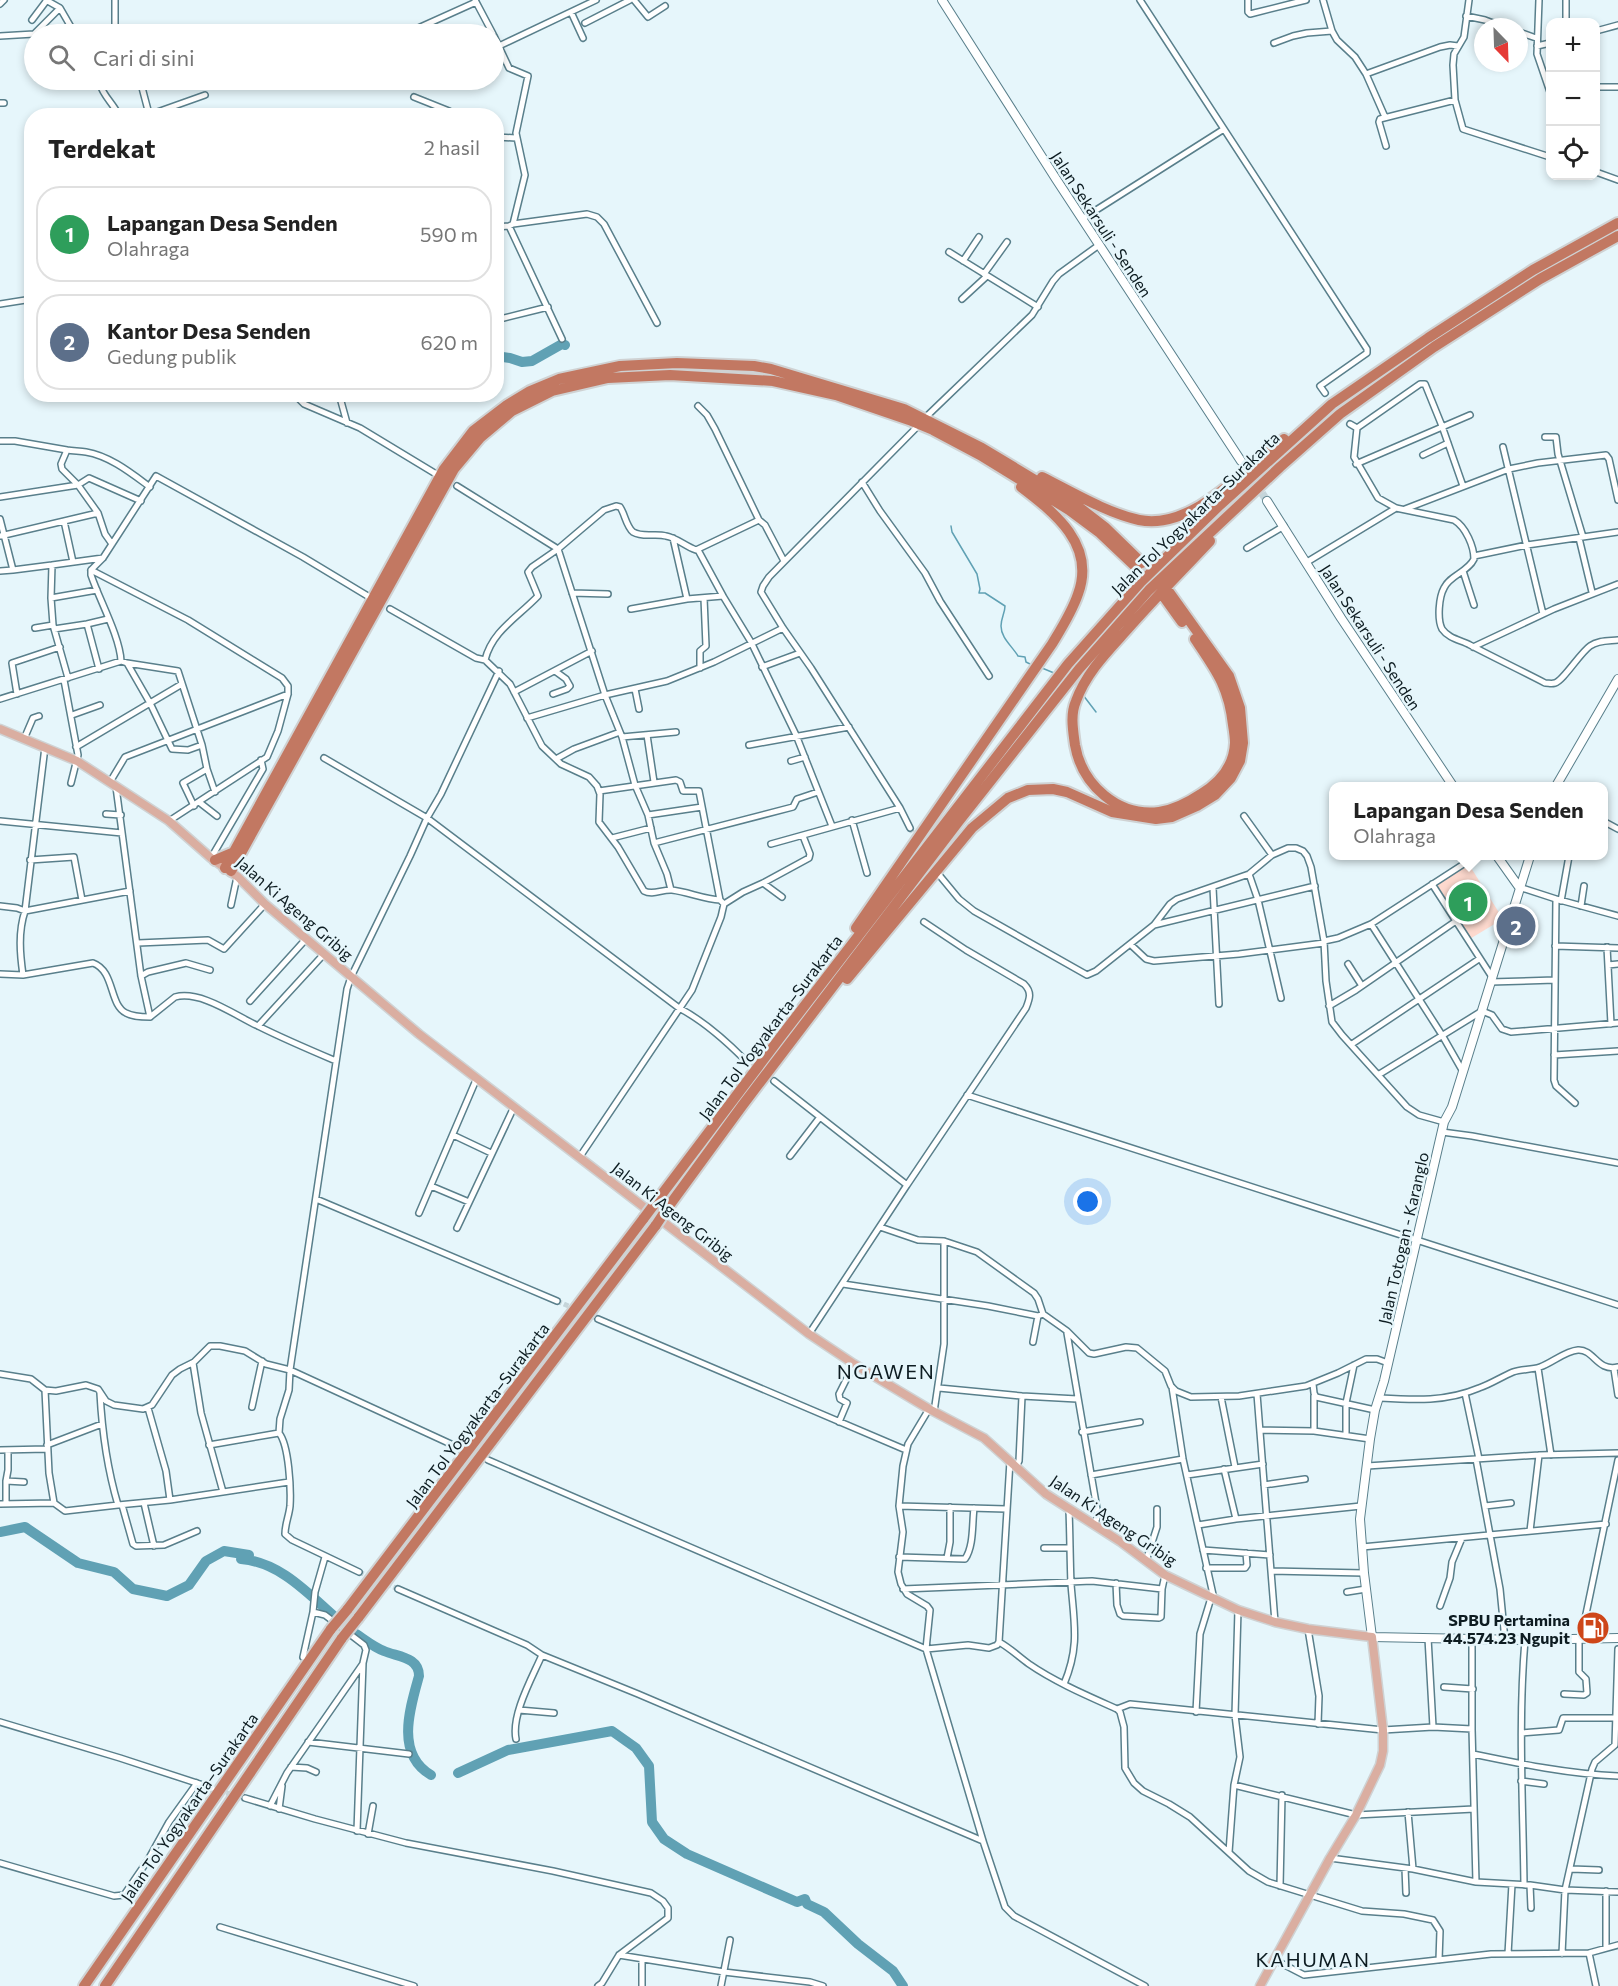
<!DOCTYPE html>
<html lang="id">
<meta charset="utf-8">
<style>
:root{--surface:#fff;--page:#f6f6f6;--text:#222;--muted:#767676;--line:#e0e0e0;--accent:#b45309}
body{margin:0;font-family:Commissioner,sans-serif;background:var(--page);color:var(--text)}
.controls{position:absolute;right:18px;top:18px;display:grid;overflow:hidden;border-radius:12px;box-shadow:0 3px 9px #0003}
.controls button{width:54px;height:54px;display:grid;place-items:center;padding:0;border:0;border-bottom:2px solid var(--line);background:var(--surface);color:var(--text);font:30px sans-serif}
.compass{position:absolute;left:1474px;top:18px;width:54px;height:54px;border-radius:50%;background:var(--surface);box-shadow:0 3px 9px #0003;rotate:157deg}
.you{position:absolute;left:1088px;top:1202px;width:21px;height:21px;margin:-15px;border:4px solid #fff;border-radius:50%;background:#1a73e8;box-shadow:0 0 0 9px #1a73e833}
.badge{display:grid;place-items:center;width:39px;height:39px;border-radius:50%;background:var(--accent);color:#fff;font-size:20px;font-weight:700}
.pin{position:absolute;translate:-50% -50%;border:3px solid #fff;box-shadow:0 2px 6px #0006}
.popup{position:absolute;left:1329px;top:782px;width:279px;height:78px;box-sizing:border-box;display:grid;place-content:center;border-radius:12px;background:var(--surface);filter:drop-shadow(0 2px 4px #0005);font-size:20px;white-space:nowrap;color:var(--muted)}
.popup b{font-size:22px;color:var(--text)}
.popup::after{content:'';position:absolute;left:50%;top:100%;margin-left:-12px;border:12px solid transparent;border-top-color:var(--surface)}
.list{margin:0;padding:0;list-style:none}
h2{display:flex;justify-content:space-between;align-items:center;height:78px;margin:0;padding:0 24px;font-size:26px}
h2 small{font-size:20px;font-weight:400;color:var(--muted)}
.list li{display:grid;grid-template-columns:39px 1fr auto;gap:18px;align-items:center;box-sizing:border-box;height:96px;margin:0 12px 12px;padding:0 12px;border:2px solid var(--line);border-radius:24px}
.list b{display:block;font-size:22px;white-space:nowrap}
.list p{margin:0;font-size:20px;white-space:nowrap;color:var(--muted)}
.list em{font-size:20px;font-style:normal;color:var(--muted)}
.icon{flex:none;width:33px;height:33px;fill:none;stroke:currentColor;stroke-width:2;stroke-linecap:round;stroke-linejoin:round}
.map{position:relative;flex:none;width:1618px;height:1986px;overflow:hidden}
.search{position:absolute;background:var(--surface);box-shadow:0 3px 9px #0003;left:24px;top:24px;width:480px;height:66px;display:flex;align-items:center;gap:15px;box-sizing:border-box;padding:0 21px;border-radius:33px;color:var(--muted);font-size:22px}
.panel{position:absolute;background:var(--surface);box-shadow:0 3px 9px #0003;left:24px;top:108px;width:480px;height:294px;border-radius:24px}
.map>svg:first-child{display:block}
.pitch{fill:#fdd9ce}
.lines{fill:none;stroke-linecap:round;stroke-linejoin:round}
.stream{stroke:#60a1b4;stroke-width:1.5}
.river{stroke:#60a1b4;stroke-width:10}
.street-tunnel{stroke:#c5d5da;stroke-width:5;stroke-dasharray:5 2.5;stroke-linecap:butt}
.secondary-tunnel{stroke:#c5d5da;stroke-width:8;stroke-dasharray:8 4;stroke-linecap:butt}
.street-casing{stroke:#597f8b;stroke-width:8}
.secondary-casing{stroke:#597f8b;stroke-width:10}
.primary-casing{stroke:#cfd2d3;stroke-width:11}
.highway-casing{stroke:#cfd2d3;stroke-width:14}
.street{stroke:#fff;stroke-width:5}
.secondary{stroke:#fff;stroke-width:8}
.primary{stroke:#daaea1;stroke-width:8}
.highway{stroke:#c27862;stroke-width:10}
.highway-bridge-casing{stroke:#cfd2d3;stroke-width:14;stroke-linecap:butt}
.highway-bridge{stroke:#c27862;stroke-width:10}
.labels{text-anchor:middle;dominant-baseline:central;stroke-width:5;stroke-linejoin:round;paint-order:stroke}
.street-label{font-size:16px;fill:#0d1c21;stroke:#e6f6fb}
.poi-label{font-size:16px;font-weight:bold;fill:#0d1c21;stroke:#e6f6fb;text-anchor:end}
.quarter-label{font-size:20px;letter-spacing:1.5px;fill:#0d1c21;stroke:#e6f6fb}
</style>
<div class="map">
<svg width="1618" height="1986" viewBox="0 0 1618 1986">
<rect width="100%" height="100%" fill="#e6f6fb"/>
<path class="pitch" d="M1468 863 1503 919 1468 940 1433 886Z"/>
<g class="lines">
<path class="stream" d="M951 526 952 532 977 574 980 589 979 593H985L1005 606C1005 613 1001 618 1001 626 1001 638 1012 646 1018 656L1025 657 1026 662 1032 665
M1042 668 1054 673
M1083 695 1096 712
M1588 1634 1602 1635"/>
<path class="river" d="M496 356 510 358 522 362 532 361 562 344 565 345
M0 1532 25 1527 78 1563 114 1572 133 1589 167 1596 189 1585 206 1561 224 1551 249 1555
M241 1559C289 1563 319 1608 356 1634 365 1640 375 1648 384 1651 398 1657 419 1657 419 1676 410 1708 395 1754 431 1775
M458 1773 508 1750 612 1731 636 1748 649 1766 652 1822 664 1839 687 1854 797 1902 805 1899 807 1904 824 1912 858 1944 893 1971 903 1986"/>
<path class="street-tunnel" d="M910 828 925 852
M744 1059 758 1069
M557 1301 598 1319
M453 1445 482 1457
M359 1572 398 1589
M219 1791 245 1798"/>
<path class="secondary-tunnel" d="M1249 473 1267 501"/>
<g class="street-casing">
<path id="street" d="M46 0 60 8 75 34
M115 0V34
M475 0 493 34
M634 0 648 17 665 6
M1140 0 1367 349V353L1320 386 1325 393
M1248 0V12L1250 14 1306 0
M1323 0 1332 31 1337 40 1355 57 1366 74 1385 117
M1469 0 1464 37 1454 54 1453 65 1455 100 1463 129 1550 157
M1539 0 1537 54 1550 92
M1566 0V22
M0 4 4 0
M571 12 583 38
M1466 16 1485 20 1504 27
M32 20 47 0
M585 23 630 0
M1596 31 1618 25
M1519 32 1536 38
M405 34 476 2
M479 34 490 29
M0 36 34 34 60 8
M494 36 509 68 528 76 516 133 525 175 513 224 509 226 562 339
M1274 43 1293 36 1307 33 1332 31
M499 46 596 0
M1537 46 1550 43
M1366 74 1440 47 1450 45 1458 46
M102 80 100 84C103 96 114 104 119 116
M140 80 149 114
M1596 87H1618
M414 97 449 111 454 116
M0 103H4
M146 116 205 95
M496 137 516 138
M1386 146 1379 122 1380 119 1455 100
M1596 172 1618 180
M1082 219 1224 129
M513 224 587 214 597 217 604 224 657 323
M496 227 509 226
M949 252 1038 307
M963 261 979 237
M984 274 1007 242
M962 299 987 276
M0 304 32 299
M496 320 548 307
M298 394 299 399 304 404 360 428 436 474
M339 394 347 423
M698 406 707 415 715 429 759 520
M928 415 1032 315 1053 281 1059 274 1099 245
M1350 424 1357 428 1354 457 1378 498 1396 508 1454 520C1466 527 1474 547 1474 559 1468 572 1450 575 1444 588 1439 597 1437 619 1442 629 1449 639 1461 640 1470 645 1495 658 1520 670 1545 683 1549 683 1551 684 1555 683 1563 681 1580 653 1590 646 1598 640 1609 641 1618 640
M1357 428 1420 384H1425L1442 426 1463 486
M1545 437H1556L1558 454 1583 537
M0 441H15L67 450
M1503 447 1543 614
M1423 455 1448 443
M1356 464 1470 415
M862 482 880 511 925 573 940 601 989 676
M457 486 558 549 605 695 622 737 635 785 648 815 654 843 667 874 671 890
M0 497 78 485 98 513
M141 501 89 478 78 485 62 469 61 464 67 450C73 451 80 451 86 452 110 456 131 473 150 487
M1405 509 1509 469 1538 463 1606 455 1609 459 1618 500
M0 519 13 570 52 565
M64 521 73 562
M0 536 98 513 105 534 112 544
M673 538 687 599
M1579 538 1592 592
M1247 548 1284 526
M698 550 723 596 751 642 796 735 832 826
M1474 556 1527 545 1618 532
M1307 562 1396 508
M91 570 188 620 282 678 288 686V694L278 731 267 757 169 821
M0 571 13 570
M1463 571 1474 605
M572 593 608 594
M51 598 52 565 103 558
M390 609 476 658 485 660
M631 609 687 599 723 596
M87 624 99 669
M35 628 53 625
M54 629 87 624 108 619
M1473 647 1554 609 1618 584
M127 663 178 671 202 745 207 769 215 792
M762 667 800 653
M700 668V651L706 646 704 598
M68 678 53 625 51 598 97 590
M64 680 78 755 71 783
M635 689 639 709
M514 692 592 651
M17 694 12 663 60 647
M553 694 567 689 570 686 566 679 555 671
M0 699 121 661
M72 715 100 705
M527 718 605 695 667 681 714 662 783 628
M647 735 654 782
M622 737 676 732
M24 739 33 718 39 716
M202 745 188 750 172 749 150 703 127 663 121 661C120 637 99 599 91 575V570L103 558 156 476 303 557 371 598
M749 745 849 727
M76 747 182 684
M324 758 427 818 679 1008C704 1021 724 1039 744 1059
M556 759 574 749 620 732
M791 761 805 757
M110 782 125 757 288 694
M116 787 141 976 150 1017
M599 791 676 780 680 782 683 791H699L720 900
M199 802 217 816
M194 806 183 783 207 769
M106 814 121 815
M648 815 702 807
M1244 816 1272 855
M852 820 867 873
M0 821 122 833
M1603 821 1618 829
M910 828 900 808 811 668 783 628 761 592 763 586 769 577 915 429
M612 838 651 828
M654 843 793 807 797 799 818 792
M771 844 900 808
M211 858 263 769 261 760
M30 860 74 857 82 900
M1249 874 1258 900 1281 998
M940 876 959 899 974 911 1087 975 1096 971 1154 925 1170 904 1177 899 1249 874 1272 855 1288 848H1296L1303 851 1307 856 1311 867 1324 941 1326 981 1332 1022 1342 1035 1407 1107 1419 1115 1444 1122
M763 883 809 858 810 854 803 836
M1432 884 1492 977
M1519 887 1556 899 1618 916
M1213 888 1219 1004
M1556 899 1554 1080 1556 1086 1575 1103
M1561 901 1569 856
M724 904 743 892 763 883 782 897
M231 905 237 877
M0 906 17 908 25 911 130 891
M1581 906 1584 886
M1371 924 1442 1035 1462 1070
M1154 925 1315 886
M1324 941 1338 938 1371 924 1476 856
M138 943 208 940 224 949 265 904
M1130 944 1146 959 1154 961 1239 954 1324 943
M1555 946 1618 948
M1607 947 1611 1024
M1348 964 1362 986
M1608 965 1618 964
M0 974 23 975 93 963C115 971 109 1005 126 1013 133 1017 142 1017 150 1017L175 997C201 990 236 1016 258 1026 284 1039 310 1050 336 1061
M23 975C20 954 18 932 25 911L45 747
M141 976 148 972 186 963 210 970
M1490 982 1555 980
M250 1001 306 939
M1329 1006 1356 990 1456 921
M258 1026 324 954
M1352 1044 1479 959
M1554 1055 1618 1051
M1378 1075 1482 1011 1492 1015 1502 1029 1511 1032 1618 1023
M774 1081 907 1185 809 1334
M967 1095 1618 1305
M1442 1132 1472 1136 1618 1163
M453 1135 491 1153
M790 1156 820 1117
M579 1158 692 990 721 917 724 904 720 900C704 899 688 892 672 890 662 889 653 896 644 891L618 847 599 822 600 794 597 786 589 777 561 764 542 746 510 684 485 660C492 631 518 617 538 596L528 572 532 567 558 549 604 510 616 506 620 507C625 514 626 526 633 532 643 538 655 533 666 536 677 538 685 546 696 550L759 520 765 525 784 561
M907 1185 1026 1008C1030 998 1032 992 1024 984L966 950 924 922
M431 1186 469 1202
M316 1199 557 1301
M419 1213 476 1080
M880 1227 918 1240 944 1241 977 1252 1034 1293 1038 1299 1043 1314 1067 1331 1089 1353 1094 1354 1126 1347 1137 1348 1165 1371 1171 1386 1176 1391 1191 1397 1239 1396 1306 1386 1338 1373 1366 1359H1377L1388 1363
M457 1228 514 1107
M843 1284 988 1306 1038 1316 1043 1314
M598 1319 906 1450
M1067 1333 1097 1509V1518L1094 1525
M1033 1342 1038 1316
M193 1363 201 1413 223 1492
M1538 1368 1551 1455
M1614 1369 1618 1395
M0 1374 31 1379 45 1390 56 1391 86 1385 98 1389 106 1401 114 1405 143 1409 152 1405 172 1375 180 1369 194 1362 210 1346H220L245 1351 266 1364 290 1370 347 989 351 977 410 856 427 818 441 794 499 671
M1313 1384 1314 1393 1316 1397 1375 1410
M1172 1387 1183 1459 1214 1599
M939 1388 1022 1396 1077 1399
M45 1390 49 1473 54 1503 65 1511 118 1505
M100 1393C102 1431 107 1468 118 1505L170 1500 289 1482
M1465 1393 1479 1459
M1257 1394 1275 1622
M1221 1397 1235 1467
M1379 1398C1414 1400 1446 1402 1479 1388 1491 1384 1501 1377 1513 1372 1521 1369 1531 1370 1540 1367 1552 1363 1565 1351 1578 1350 1594 1349 1597 1372 1618 1367
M252 1407 262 1361
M148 1408 166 1471 170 1500
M929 1409 908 1444 903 1466 899 1506 903 1532 898 1572 901 1584 907 1594 927 1606 930 1610 926 1649 983 1841 1005 1907 1014 1916 1145 1986
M934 1412 944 1344V1241
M839 1422 847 1403 840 1399 839 1394 854 1364
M1260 1430 1314 1431 1370 1439
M1314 1431V1396
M1082 1432 1140 1422
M1346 1435V1403L1354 1365
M47 1445 102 1424
M209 1445 279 1433
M0 1450 47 1449
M1476 1459 1500 1589 1505 1640
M488 1460 926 1649 968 1645 989 1648 997 1645 999 1642C1010 1648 1018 1656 1029 1664 1055 1682 1088 1696 1117 1709L1120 1712 1124 1727 1125 1768 1134 1783 1143 1791 1169 1804 1190 1817 1249 1871 1268 1882 1362 1911 1404 1914 1433 1920 1440 1931 1439 1960
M1367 1466 1539 1455 1618 1453
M1016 1467 1019 1461 1022 1396
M1224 1469 1236 1519
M1091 1475 1183 1459
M1187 1475 1263 1464
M6 1481 8 1470V1450
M1264 1485 1305 1479
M6 1503V1481L24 1482
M144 1503 154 1546
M0 1504 54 1503
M122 1505 133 1544 136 1546 164 1545 197 1531
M899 1506 1006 1509
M1485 1506 1511 1503
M1198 1525 1236 1519 1361 1506
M1530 1531 1539 1455
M1362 1547 1606 1524
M1044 1548H1070
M1203 1550 1270 1555
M325 1557 315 1592 313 1612 325 1615 364 1645 366 1650 363 1663 357 1831
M899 1557 965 1559C974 1546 972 1524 974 1508
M947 1558 950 1542V1507
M1146 1561 1157 1527V1509
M1206 1568H1245L1247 1565 1246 1553
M1271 1571 1364 1573
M359 1572 292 1540 285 1534C285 1524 289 1516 290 1506 291 1489 289 1445 279 1433L280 1419 289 1390 290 1370 453 1445
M1116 1583 1117 1605 1120 1614 1123 1616 1159 1618 1161 1617 1162 1589 1165 1575
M398 1589 527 1645 542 1655 638 1694 983 1841
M903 1589 1092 1581 1162 1589
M1347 1592 1366 1589
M1440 1606 1450 1578 1452 1562 1462 1538
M1308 1629 1319 1696 1318 1724
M1428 1638 1433 1727
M1581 1638 1618 1460
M1472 1639V1729L1476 1882
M999 1642 1010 1461
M303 1657 313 1612
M1064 1684C1080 1646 1074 1623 1071 1584 1070 1559 1070 1535 1069 1510
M1444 1687 1473 1689
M1564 1694 1584 1695 1587 1693 1586 1679 1579 1672V1639
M1117 1709 1130 1704 1383 1730 1433 1727 1472 1729
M519 1710 554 1713
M1196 1712 1200 1634 1211 1598
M0 1722 120 1758 212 1788
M1522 1733 1559 1730 1563 1718H1615
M516 1739C511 1715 532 1678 542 1655
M308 1742 409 1754
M1473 1754C1521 1764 1569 1774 1618 1776
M291 1767 307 1768 316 1772
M1521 1781 1544 1784
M1234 1785 1356 1815 1474 1809
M245 1798 315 1819 406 1843 553 1871 651 1893 663 1901 668 1908V1918L619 1955 602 1983 598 1986
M270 1806 287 1773 362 1665
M279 1809 282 1786
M1408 1812 1413 1869
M368 1834 373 1806
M1229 1852 1234 1785 1240 1757 1235 1715 1238 1610
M1330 1858 1413 1869 1476 1882 1530 1885 1565 1890 1618 1892
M0 1863 114 1896 124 1895 148 1860 169 1822 197 1783
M1405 1868 1406 1893
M1571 1869 1599 1870
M1524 1885C1523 1803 1518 1722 1525 1640
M1530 1885 1531 1908
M1280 1886 1282 1795
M220 1927 414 1986
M1606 1948V1891
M1589 1953 1596 1986
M1508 1954 1512 1884
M1562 1954 1565 1890 1592 1769 1595 1762 1615 1745 1618 1649
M619 1955 724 1972 810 1982 823 1986
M1275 1960 1304 1975 1491 1954 1589 1953 1618 1945
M642 1986V1960
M721 1986 730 1940"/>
</g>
<g class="secondary-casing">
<path id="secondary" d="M942 0 1056 179 1241 461
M1267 501 1341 618 1453 786
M1556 786 1618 679
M1497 856 1519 887
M1530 856 1452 1107 1444 1122 1384 1381 1375 1410 1370 1439 1360 1519 1364 1573 1372 1637 1525 1640 1618 1638"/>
</g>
<g class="primary-casing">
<path id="primary" d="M0 729 77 761 169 821 211 858 238 877 265 904 419 1034 809 1334 854 1364 929 1409 984 1438 1046 1494 1121 1542 1165 1575 1238 1610 1275 1622 1308 1629 1372 1637 1383 1730V1751L1380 1765 1356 1815 1330 1858 1260 1986"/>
</g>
<g class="highway-casing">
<path id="highway" d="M1042 477C1072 492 1107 513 1139 520 1193 531 1245 468 1284 439
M1164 597 1182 622
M1195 639C1216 670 1229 687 1233 725 1234 731 1235 737 1235 743 1234 766 1219 783 1201 794 1189 802 1174 810 1159 812 1118 817 1082 785 1075 745 1073 730 1070 715 1076 701 1086 673 1107 652 1126 631 1153 600 1182 571 1210 541
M215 860 234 852
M225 868 444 469 473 431 507 405 530 391 559 379 620 366 677 363 754 366 771 369 904 409 982 448 1075 504 1106 528 1142 563
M231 871 454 469 480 438 512 411 552 391 608 378 670 375 773 381 836 395 909 420 933 430 980 455 1069 510 1100 533 1137 568
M856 928 1052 644C1061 629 1072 612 1078 594 1096 545 1055 513 1021 487
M847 979 972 828 1008 798 1028 790 1053 789 1067 792 1112 812 1156 819 1172 817 1197 806 1215 795 1231 778 1240 761 1243 743 1240 708 1229 676 1169 592
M656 1202 782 1035 1068 664 1141 582 1220 505 1332 404 1428 338 1533 270 1618 223
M666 1210 742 1106 959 821 1079 669 1149 590 1280 467 1340 414 1434 347 1540 279 1618 236
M347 1610 644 1218
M358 1618 656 1225
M84 1986 331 1629
M105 1986 342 1638"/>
</g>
<use href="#street" class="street"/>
<use href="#secondary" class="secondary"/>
<use href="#primary" class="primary"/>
<use href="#highway" class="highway"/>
<g class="highway-bridge-casing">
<path id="highway-bridge" d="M644 1218 656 1202
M656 1225 666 1210
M331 1629 347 1610
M342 1638 358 1618"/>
</g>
<use href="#highway-bridge" class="highway-bridge"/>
</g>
<defs>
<g id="fuel-disc" transform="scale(1.725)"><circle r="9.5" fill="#ce4619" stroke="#e6f6fb"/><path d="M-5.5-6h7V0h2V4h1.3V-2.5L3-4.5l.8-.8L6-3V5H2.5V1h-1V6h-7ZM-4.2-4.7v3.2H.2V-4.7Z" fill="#fff"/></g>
</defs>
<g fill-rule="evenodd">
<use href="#fuel-disc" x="1593" y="1628"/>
</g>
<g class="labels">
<g class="street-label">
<text transform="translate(1102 224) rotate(57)">Jalan Sekarsuli - Senden</text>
<text transform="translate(1195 513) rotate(-44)">Jalan Tol Yogyakarta–Surakarta</text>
<text transform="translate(1371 637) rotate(57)">Jalan Sekarsuli - Senden</text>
<text transform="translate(295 908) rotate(41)">Jalan Ki Ageng Gribig</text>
<text transform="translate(770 1027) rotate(-53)">Jalan Tol Yogyakarta–Surakarta</text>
<text transform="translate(673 1211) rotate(38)">Jalan Ki Ageng Gribig</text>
<text transform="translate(1403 1238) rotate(-77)">Jalan Totogan - Karanglo</text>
<text transform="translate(477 1415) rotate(-53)">Jalan Tol Yogyakarta–Surakarta</text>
<text transform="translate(1114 1520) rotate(34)">Jalan Ki Ageng Gribig</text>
<text transform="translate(189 1807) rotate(-55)">Jalan Tol Yogyakarta–Surakarta</text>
</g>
<g class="poi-label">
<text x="1570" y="1619">SPBU Pertamina<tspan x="1570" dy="18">44.574.23 Ngupit</tspan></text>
</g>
<g class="quarter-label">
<text x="886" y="1371">NGAWEN</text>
<text x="1313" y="1959">KAHUMAN</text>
</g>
</g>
</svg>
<div class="controls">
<button>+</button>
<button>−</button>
<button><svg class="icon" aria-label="locate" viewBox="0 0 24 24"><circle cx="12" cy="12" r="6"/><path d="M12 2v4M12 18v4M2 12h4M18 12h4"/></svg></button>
</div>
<svg class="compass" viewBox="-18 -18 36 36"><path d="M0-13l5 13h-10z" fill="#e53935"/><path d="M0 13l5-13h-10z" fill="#767676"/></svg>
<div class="you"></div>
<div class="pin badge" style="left:1468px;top:902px;background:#2e9e5b">1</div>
<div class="popup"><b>Lapangan Desa Senden</b>Olahraga</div>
<div class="pin badge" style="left:1516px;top:926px;background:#5c6f8a">2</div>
<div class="search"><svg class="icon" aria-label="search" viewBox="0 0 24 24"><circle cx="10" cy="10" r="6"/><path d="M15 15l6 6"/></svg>Cari di sini</div>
<section class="panel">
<h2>Terdekat<small>2 hasil</small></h2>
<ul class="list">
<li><span class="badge" style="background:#2e9e5b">1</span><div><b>Lapangan Desa Senden</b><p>Olahraga</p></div><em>590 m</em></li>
<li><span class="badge" style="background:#5c6f8a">2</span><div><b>Kantor Desa Senden</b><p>Gedung publik</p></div><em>620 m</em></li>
</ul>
</section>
</div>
